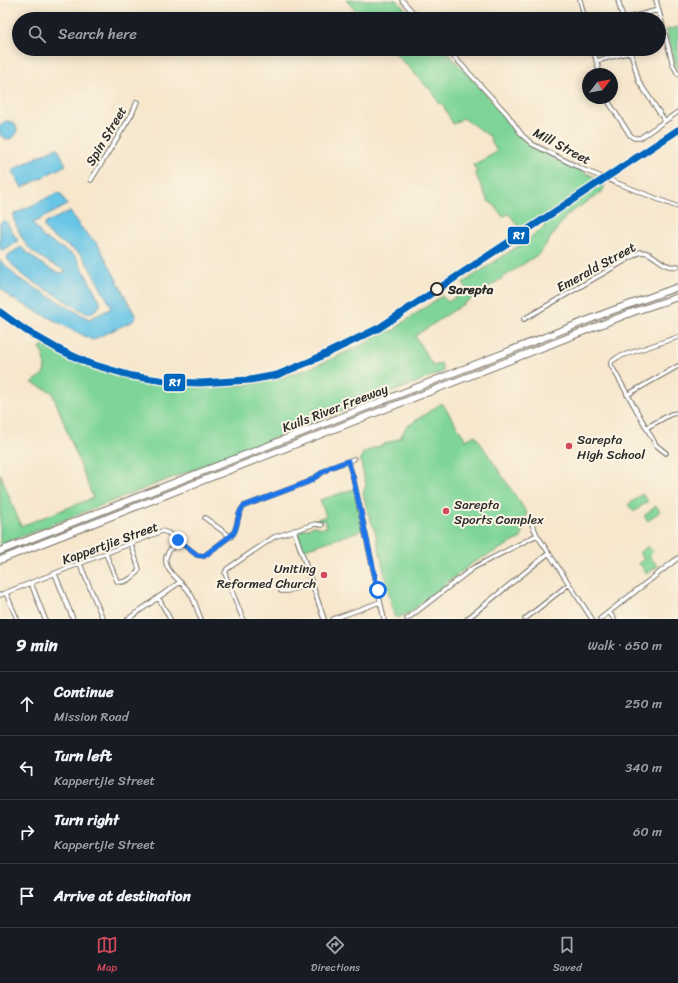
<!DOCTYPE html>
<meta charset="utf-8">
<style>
:root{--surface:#171b24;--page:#242831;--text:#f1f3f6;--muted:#9ea1a6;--line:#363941;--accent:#d1495b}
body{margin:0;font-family:Sriracha,sans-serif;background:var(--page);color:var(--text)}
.compass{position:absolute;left:582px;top:68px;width:36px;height:36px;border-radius:50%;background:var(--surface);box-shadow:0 2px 10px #0003;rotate:59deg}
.stop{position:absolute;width:12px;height:12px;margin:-9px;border:3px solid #1a73e8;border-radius:50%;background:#fff}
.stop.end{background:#1a73e8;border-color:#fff;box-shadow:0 1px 4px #0008}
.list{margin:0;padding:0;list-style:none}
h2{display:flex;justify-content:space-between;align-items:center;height:52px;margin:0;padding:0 16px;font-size:17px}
h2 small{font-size:13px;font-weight:400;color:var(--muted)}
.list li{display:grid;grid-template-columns:26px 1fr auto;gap:12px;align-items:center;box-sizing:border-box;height:64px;padding:0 16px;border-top:1px solid var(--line)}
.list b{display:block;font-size:15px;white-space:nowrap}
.list p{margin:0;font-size:13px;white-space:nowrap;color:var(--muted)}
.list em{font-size:13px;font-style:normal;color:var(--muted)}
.icon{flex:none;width:22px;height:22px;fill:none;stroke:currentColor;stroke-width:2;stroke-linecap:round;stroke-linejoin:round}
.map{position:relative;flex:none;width:678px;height:619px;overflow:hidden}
.search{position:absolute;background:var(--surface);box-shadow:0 2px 10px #0003;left:12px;right:12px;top:12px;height:44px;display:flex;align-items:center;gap:10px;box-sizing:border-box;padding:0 14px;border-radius:22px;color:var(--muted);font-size:15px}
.sheet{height:308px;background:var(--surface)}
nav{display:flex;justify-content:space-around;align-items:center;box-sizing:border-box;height:56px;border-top:1px solid var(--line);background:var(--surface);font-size:11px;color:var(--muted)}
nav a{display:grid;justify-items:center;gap:2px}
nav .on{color:var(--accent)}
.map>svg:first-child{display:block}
.green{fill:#7fd599;stroke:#558062}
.water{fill:#68c5e6;stroke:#4a7888}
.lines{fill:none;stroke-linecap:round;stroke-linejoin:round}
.minor-casing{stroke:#726d64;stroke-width:5.5}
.motorway-casing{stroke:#726d64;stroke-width:8}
.minor{stroke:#fff;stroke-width:3.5}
.motorway{stroke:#fff;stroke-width:6}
.rail-1-casing{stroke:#fcf5e5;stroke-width:10}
.rail-1{stroke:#0065bd;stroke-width:7}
.route{stroke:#1a73e8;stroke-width:5}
.stop-dot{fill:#fcf5e5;stroke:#2b2b2b;stroke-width:2}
.poi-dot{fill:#d1495b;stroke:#fcf5e5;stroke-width:1.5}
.labels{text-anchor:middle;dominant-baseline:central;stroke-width:4;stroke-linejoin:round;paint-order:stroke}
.street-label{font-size:13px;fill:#2b2b2b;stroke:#fcf5e5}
.stop-label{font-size:13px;font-weight:bold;fill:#2b2b2b;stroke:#fcf5e5;text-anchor:start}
.poi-label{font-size:13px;fill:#2b2b2b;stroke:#fcf5e5;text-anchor:start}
.line-badge{stroke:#fcf5e5;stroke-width:1.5}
.badge-label{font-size:11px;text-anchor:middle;font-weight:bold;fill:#fff}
</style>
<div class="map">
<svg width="678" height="619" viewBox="0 0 678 619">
<rect width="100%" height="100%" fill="#fcf5e5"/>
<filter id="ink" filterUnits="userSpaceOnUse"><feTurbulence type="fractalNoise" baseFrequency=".025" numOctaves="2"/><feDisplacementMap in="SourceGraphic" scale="8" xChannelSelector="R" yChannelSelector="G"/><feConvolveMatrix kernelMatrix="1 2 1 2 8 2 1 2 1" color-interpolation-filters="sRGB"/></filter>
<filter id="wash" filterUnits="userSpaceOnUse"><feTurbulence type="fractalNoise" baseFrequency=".012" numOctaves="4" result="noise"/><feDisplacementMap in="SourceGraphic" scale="16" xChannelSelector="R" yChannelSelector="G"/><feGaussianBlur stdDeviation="0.9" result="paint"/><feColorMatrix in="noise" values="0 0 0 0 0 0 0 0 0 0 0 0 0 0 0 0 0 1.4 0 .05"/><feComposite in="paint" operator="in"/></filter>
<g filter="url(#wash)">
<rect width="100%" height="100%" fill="#f6e7cd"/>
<path class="green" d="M346 0H396L416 19H363Z
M678 27V71L675 64 666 30Z
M391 49H444L503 113 518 135 525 141 557 160 601 180 522 232 510 215 507 214 503 217 494 205 488 201 475 173 477 172 473 165 497 152 490 139 491 137 463 118 453 124 442 103 439 104 434 94Z
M603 183 605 184 602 192 567 215 540 253 415 336 433 366 441 363 443 372 0 545V473L21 526 93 498 52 392 32 383 44 373C46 363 45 358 40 349L42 345C124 389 222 402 310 368 327 361 345 353 362 345 374 339 381 331 395 330L398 326 442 296 448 302 467 290 463 283 518 246 523 244 545 226 543 224Z
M442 403 466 440 475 435 527 513 521 538 471 564 409 613 397 618 394 616 375 531 367 510 363 493 366 485 360 459 364 452 400 438 406 427Z
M354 489 363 530 302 550 298 535 300 531 314 526 321 528 327 527 325 520 318 521 317 519 326 516 320 500Z
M642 494 648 501 634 512 628 505Z
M656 506 660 511 648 521 644 516Z
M648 546 653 552 649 556 658 566 647 574 639 563 644 559 639 553Z"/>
<path class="water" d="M-1 130a9 9 0 1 1 18 0a9 9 0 1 1-18 0Z
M57 147 66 165 22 188 12 170Z
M57 193 61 194 67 205 33 223 43 237 75 256 78 260 100 301V306L90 314 86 313 22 275 7 259 8 255 21 247C30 255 53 275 65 273V270C54 265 42 259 32 251 23 243 18 229 13 218L14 214Z
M70 211C77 224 86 234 98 244L136 317 133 321 92 340 11 298 0 288V260L18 278 89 319 110 309 111 306 82 255 50 235 44 227V225L47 222Z
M5 220 18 241 2 251 0 247V223Z"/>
</g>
<g filter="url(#ink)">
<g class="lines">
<g class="minor-casing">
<path id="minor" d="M402 0 419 19
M580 0 585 19
M618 0 623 19
M656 0 673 65 678 74
M624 19 658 10
M447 49 507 114 522 135 532 144 584 170 678 207
M593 49 600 74
M630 49 639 82 665 121
M596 61 631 52
M606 98 630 135 634 138H640L678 112
M91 180 132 114 137 102
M524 319 640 252C655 251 662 270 678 266
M627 395 678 366
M646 428 671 414 678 413
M666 453 656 445 611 365V362L618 357 678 337
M348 461 353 477 384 619
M205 518 231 537
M532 524 537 535 592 619
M294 530 324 619
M178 540C174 545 169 550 167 555 160 570 184 582 190 593 195 600 197 611 201 619
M106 554 117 581C124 585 136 576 139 569L131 544
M80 564 103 619
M55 574 73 619
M31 583 45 619
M281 591H288L312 583
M6 593 17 619
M0 595 162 531 168 533 197 555 204 556 233 534C239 525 236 514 244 506L308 482 329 468 354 459
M158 597 170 619
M609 612 614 619
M128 619 180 582
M243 619 227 579 225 573 227 569 274 537 315 524 322 525
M333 619 380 602
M407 619 473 568 537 535
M467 619 549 553
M525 619 569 584
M600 619 678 558"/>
</g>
<g class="motorway-casing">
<path id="motorway" d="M0 551 611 311 678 287
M0 560 633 312 678 297"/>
</g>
<use href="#minor" class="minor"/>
<use href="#motorway" class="motorway"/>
<g class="rail-1-casing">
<path id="rail-1" d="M0 312 25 330 58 349 88 363 132 376 172 382 200 383 250 380 277 375 311 361 379 328 678 130"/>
</g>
<use href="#rail-1" class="rail-1"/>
</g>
</g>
<g class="lines" filter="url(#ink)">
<path class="route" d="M178 540 197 555 204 556 233 534C239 525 236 514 244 506L308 482 329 468 348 461 353 477 378 590"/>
</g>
<circle class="stop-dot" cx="437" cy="289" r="6"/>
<g class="poi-dot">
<circle cx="569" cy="446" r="4"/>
<circle cx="446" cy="511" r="4"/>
<circle cx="324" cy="575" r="4"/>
</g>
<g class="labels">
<g class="street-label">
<text transform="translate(106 136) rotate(-59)">Spin Street</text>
<text transform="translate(562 146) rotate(28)">Mill Street</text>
<text transform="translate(596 267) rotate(-29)">Emerald Street</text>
<text transform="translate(335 408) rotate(-21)">Kuils River Freeway</text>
<text transform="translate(110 543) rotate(-20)">Kappertjie Street</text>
</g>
<g class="stop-label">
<text x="448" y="289">Sarepta</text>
</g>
<g class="poi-label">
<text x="577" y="439">Sarepta<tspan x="577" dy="15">High School</tspan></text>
<text x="454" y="504">Sarepta<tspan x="454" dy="15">Sports Complex</tspan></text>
<text x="316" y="568" text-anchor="end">Uniting<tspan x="316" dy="15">Reformed Church</tspan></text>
</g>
</g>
<g class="line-badge">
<rect x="507" y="226" width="23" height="19" rx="4" fill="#0065bd"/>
<rect x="163" y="373" width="23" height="19" rx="4" fill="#0065bd"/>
</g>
<g class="badge-label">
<text x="519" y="239">R1</text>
<text x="175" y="386">R1</text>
</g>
</svg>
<svg class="compass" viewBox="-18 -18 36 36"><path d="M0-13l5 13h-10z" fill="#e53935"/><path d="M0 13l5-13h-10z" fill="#9ea1a6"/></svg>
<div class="stop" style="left:378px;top:590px"></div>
<div class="stop end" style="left:178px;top:540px"></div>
<div class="search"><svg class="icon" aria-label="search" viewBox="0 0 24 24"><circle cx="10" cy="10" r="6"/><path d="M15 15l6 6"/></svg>Search here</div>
</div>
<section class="sheet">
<h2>9 min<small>Walk · 650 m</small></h2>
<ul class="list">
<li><svg class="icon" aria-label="ahead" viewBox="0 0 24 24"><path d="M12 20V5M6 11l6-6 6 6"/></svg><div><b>Continue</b><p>Mission Road</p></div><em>250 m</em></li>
<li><svg class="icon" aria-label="left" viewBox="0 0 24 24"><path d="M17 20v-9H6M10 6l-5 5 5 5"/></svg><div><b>Turn left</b><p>Kappertjie Street</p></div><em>340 m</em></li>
<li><svg class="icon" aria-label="right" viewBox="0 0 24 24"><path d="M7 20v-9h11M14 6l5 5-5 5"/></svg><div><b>Turn right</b><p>Kappertjie Street</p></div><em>60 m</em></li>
<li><svg class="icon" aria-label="arrive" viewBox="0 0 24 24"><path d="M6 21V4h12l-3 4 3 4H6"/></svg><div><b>Arrive at destination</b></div></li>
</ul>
</section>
<nav>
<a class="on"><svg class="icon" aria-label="map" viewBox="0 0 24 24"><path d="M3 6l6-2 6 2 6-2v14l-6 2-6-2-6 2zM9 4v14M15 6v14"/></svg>Map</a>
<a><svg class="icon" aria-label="directions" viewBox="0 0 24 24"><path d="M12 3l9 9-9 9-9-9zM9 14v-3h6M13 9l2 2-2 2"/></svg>Directions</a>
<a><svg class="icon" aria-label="saved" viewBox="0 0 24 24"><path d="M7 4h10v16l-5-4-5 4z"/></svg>Saved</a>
</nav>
